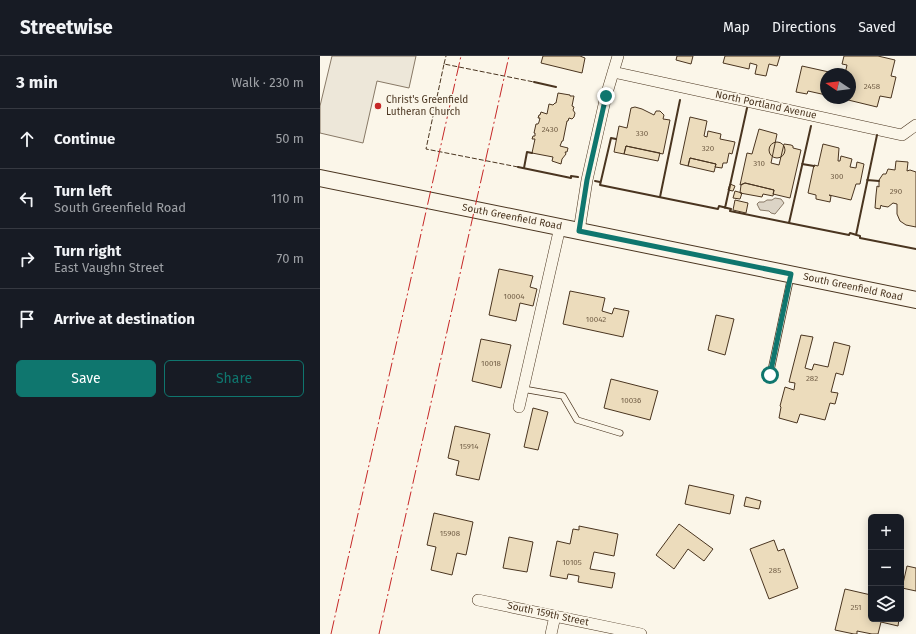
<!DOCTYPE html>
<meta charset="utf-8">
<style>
:root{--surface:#171b24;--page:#242831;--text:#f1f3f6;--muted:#9ea1a6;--line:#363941;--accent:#0f766e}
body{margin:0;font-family:"Fira Sans",sans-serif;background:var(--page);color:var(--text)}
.controls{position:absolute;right:12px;bottom:12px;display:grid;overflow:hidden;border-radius:6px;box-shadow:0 2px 10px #0003}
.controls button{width:36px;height:36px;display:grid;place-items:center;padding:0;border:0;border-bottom:1px solid var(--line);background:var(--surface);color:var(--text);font:20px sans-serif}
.compass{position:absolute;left:500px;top:12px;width:36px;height:36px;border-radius:50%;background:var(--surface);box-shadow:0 2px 10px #0003;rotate:283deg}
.stop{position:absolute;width:12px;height:12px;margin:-9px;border:3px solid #0f766e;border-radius:50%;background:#fff}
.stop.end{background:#0f766e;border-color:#fff;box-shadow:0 1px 4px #0008}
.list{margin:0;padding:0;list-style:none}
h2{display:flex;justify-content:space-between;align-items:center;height:52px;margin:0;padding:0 16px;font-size:17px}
h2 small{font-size:13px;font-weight:400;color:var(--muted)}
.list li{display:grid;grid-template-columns:26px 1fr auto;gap:12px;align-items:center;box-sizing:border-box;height:60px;padding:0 16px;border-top:1px solid var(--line)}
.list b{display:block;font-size:15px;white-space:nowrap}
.list p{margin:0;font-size:13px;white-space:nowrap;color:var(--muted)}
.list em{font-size:13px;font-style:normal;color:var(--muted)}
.actions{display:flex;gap:8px;padding:12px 16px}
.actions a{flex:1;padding:9px 0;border:1px solid var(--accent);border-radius:6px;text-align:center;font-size:14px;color:var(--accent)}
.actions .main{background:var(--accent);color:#fff}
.icon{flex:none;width:22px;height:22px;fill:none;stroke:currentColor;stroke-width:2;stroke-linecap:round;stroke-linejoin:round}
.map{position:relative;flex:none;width:596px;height:578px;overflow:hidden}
header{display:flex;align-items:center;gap:24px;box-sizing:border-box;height:56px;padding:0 20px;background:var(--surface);border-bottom:1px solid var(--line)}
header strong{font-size:19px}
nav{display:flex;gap:22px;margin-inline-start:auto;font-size:14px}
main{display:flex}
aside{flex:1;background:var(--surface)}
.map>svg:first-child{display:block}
.parking{fill:#ede7d9;stroke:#887966}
.water{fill:#dcd4c6;stroke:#887966}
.building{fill:#ecdcbc;stroke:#4a3520}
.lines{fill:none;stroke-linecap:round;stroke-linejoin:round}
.lane-casing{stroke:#4a3520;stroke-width:7}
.street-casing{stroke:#4a3520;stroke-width:12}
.secondary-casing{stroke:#4a3520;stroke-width:18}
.lane{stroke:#fbf6e9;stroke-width:5.5}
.street{stroke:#fbf6e9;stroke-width:11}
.secondary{stroke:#fbf6e9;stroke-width:16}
.fence{stroke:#4a3520;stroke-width:1;stroke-dasharray:5 2;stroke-linecap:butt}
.wall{stroke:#4a3520;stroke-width:2}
.power{stroke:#c62828;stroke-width:1;stroke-dasharray:14 3 2 3;stroke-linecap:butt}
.route{stroke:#0f766e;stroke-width:5}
.poi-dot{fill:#c62828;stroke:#fbf6e9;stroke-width:1.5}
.labels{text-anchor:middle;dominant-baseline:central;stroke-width:3;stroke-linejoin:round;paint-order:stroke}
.number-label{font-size:8px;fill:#725f47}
.poi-label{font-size:10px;fill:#4a3520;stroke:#fbf6e9;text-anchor:start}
.street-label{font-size:10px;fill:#4a3520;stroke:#fbf6e9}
</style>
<header>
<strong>Streetwise</strong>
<nav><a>Map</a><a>Directions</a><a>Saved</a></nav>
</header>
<main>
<aside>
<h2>3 min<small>Walk · 230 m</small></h2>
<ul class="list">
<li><svg class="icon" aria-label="ahead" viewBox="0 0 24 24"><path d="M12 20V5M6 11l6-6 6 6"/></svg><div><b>Continue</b></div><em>50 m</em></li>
<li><svg class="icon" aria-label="left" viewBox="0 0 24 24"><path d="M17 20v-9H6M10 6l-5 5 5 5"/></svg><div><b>Turn left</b><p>South Greenfield Road</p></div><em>110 m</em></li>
<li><svg class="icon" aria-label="right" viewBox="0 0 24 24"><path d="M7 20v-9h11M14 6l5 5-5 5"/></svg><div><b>Turn right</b><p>East Vaughn Street</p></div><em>70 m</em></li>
<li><svg class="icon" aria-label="arrive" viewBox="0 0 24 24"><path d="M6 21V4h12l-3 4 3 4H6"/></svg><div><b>Arrive at destination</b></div></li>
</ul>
<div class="actions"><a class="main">Save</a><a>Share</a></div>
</aside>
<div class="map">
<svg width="596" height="578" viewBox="0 0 596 578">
<rect width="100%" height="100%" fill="#fbf6e9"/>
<path class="parking" d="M12 0H96L89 32 57 25 43 87 0 77V50Z"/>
<path class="water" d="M455 142 461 143 464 147 455 158 451 157 449 155 440 154 437 148 439 146H444L447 144H452Z"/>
<path class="building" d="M223 0H260L265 2 262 17 221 7Z
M357 0H373L371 8 356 4Z
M405 0H460L457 10 449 8 446 20 435 18 437 9 430 7 429 13 403 7Z
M524 0H558L575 4 571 20 576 21 571 42 560 40 557 51 520 42H530V18H525L527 9 522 8Z
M482 10 509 16V18H506V39L488 35 487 38 476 36Z
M238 37 250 39V40H254L252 50 254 51 253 54 255 57 254 61 252 63 249 62 248 65H247L243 85H242L240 90 248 92 247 96H245L246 98 242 103 241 108 232 105 233 101 212 97 215 83H212L213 80H215V77H214L216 68H218L219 66 220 62H218L219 59H220L221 56 227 58 229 48 233 49 235 47H236Z
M315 51 322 53 334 59 336 55H340L344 59 343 63 350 64 343 98 306 90 304 98 294 96 299 70 307 72 311 52Z
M370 61 387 65 384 80 387 81 388 75 401 78 400 83 415 86 412 98 409 97 407 107H403L402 112 395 111 396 108 370 102 368 110 360 108Z
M439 73 457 78 451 107 459 109 464 88 471 89 473 90V92L481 94 470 142 453 138 454 134 425 127 420 129 427 97 432 98Z
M449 94a8 8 0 1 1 16 0a8 8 0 1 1-16 0Z
M503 88 519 92 518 105H520L521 100 532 103 530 111 536 112 537 106 544 108 540 128H536L531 144 509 139 511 140 510 146 496 143V139L488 137 494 109 498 110Z
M306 90 340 97 338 105 304 98Z
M370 102 396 108 394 116 368 110Z
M576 105 588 106 587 115 590 114 596 116V171L586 169 580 165 577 158V148L573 147 568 151 562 150 561 149 560 153 555 152 556 139 557 130 559 131V124L563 118H566L568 113 575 114Z
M425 127 454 134 453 140 443 138 442 141 420 137 421 129Z
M410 128 415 130 413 135 408 134Z
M415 135 422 137 420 143 413 142Z
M415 144 428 147 426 157 413 154Z
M179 213 213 220 210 231 217 233 213 250 200 247 196 265 169 259Z
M250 235 285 242 282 255 292 258 294 252 309 255 303 281 243 268Z
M396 259 414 263 405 299 388 294Z
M481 279 493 281 485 312 492 314 494 308 508 311 514 286 530 290 523 319 516 317 511 336 518 337 515 348 510 347 505 364 480 358 477 367 459 362 461 351 460 350 465 331 474 334 475 327 469 326Z
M161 283 191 289 181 332 152 325Z
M291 323 338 335 330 364 284 352Z
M213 352 228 356 218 394 204 391Z
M135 370 170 378 159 424 136 419 139 405 128 402Z
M369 429 414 439 410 458 365 448Z
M426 441 441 445 439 453 424 450Z
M114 457 153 466 146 499 137 497 132 519 111 514 116 491 107 489Z
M359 468 393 493 384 505 368 493 354 513 336 499Z
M259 470 298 478 294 500 274 496 270 513 295 517 292 532 258 526 259 520 248 518 247 523 230 520 237 485 250 488 253 473 259 474Z
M189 481 213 486 207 516 183 512Z
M454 484 458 495 464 493 478 532 449 543 430 493Z
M587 510 596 512V535L582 532Z
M525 533 551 539V563H579L578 570 561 566 558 578H552L537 575V578H534L515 574Z"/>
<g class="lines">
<g class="lane-casing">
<path id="lane" d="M450 319 471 220
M203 333 243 340 257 364 300 377"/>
</g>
<g class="street-casing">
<path id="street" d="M293 16 582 79 596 69
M259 175 267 124 286 40 298 0
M199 351 240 171
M158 544 321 578
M231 578 235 560"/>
</g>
<g class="secondary-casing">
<path id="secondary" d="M0 122 596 244"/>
</g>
<use href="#lane" class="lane"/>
<use href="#street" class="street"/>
<use href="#secondary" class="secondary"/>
<path class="fence" d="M124 8 126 0
M198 111 106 93 124 8 214 26"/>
<path class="wall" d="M214 26 236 31
M296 83 291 82 280 129 398 153 399 150 411 153 410 155 469 167 491 70
M482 108 494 110
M198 111 251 122V120L258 121
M204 112 207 96 212 97
M547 124 559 125
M275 125 280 126
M340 141 360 44
M405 152 427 52
M469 167 529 179 530 177 540 180V182L596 193
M536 179 557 79"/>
<path class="power" d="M11 578 141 0
M59 578 189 0"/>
</g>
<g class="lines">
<path class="route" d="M286 40 267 124 259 175 471 218 450 319"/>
</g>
<circle class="poi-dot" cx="58" cy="50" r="4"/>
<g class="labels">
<g class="number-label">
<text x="552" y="30">2458</text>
<text x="230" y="73">2430</text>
<text x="322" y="77">330</text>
<text x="388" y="92">320</text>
<text x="439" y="107">310</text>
<text x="517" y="120">300</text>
<text x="576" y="135">290</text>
<text x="194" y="240">10004</text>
<text x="276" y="263">10042</text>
<text x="171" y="307">10018</text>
<text x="492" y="322">282</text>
<text x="311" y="344">10036</text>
<text x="149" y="390">15914</text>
<text x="130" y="477">15908</text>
<text x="252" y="506">10105</text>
<text x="455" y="514">285</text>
<text x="536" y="551">251</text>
</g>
<g class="poi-label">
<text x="66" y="44">Christ's Greenfield<tspan x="66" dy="12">Lutheran Church</tspan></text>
</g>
<g class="street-label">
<text transform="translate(446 49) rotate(12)">North Portland Avenue</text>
<text transform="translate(192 161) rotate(11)">South Greenfield Road</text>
<text transform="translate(533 231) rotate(12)">South Greenfield Road</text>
<text transform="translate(228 558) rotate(12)">South 159th Street</text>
</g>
</g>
</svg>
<div class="controls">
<button>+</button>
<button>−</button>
<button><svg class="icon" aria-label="layers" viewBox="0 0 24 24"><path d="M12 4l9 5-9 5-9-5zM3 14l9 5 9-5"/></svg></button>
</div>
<svg class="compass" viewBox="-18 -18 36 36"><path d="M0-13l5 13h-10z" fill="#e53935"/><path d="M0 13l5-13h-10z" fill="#9ea1a6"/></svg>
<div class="stop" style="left:450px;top:319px"></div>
<div class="stop end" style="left:286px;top:40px"></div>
</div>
</main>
